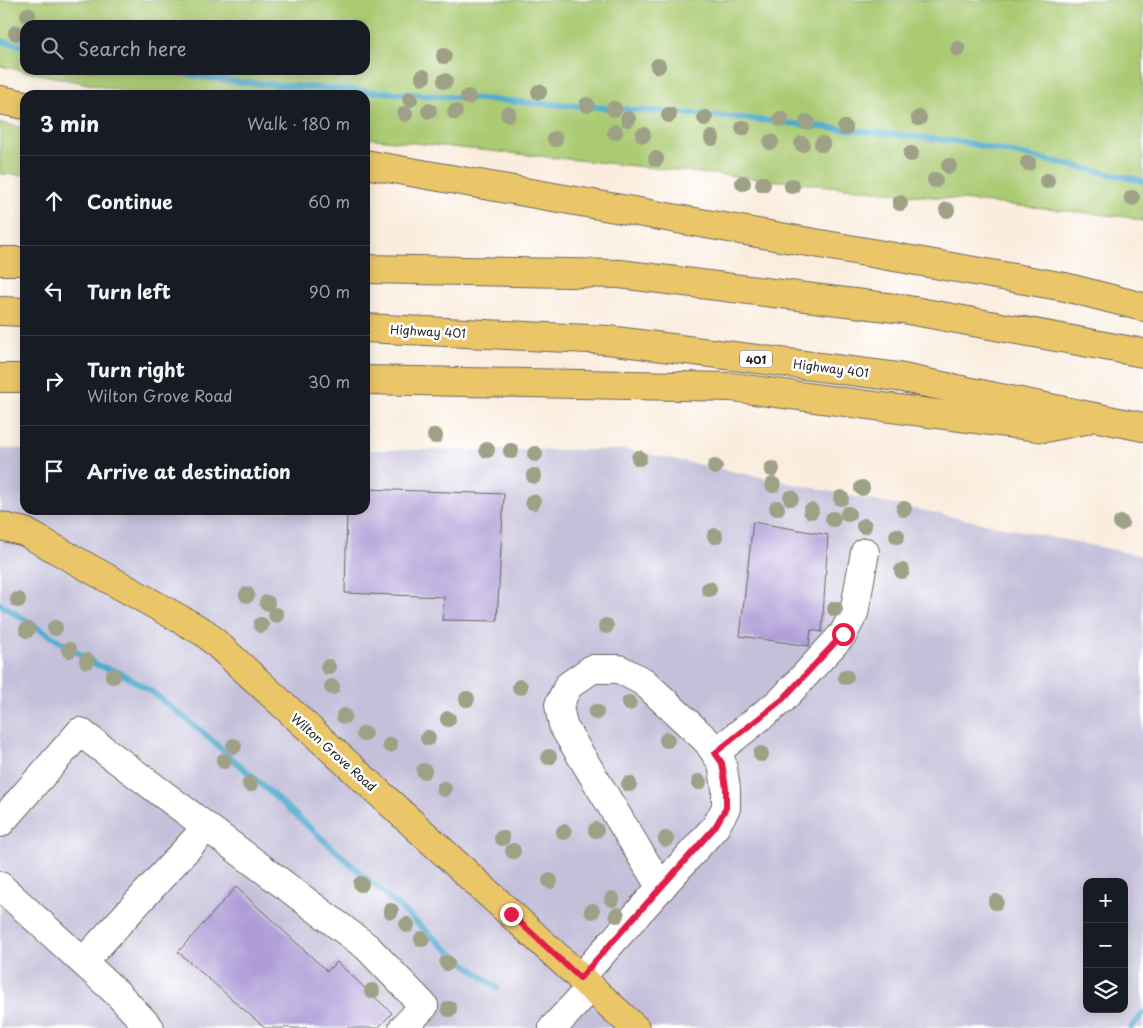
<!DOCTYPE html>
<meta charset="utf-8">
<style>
:root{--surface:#171b24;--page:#20242c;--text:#f1f3f6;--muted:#9ea1a6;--line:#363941}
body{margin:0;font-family:"Playpen Sans",sans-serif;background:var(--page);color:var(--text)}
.controls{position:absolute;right:15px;bottom:15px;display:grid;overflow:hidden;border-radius:10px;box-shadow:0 2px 12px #0003}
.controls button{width:45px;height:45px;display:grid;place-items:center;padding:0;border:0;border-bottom:1px solid var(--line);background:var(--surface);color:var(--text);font:25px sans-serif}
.stop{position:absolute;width:15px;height:15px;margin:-11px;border:4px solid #e11d48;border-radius:50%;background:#fff}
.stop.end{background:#e11d48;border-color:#fff;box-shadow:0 1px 5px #0008}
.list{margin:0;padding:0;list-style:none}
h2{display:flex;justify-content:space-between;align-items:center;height:65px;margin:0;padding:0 20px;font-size:21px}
h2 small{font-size:16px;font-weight:400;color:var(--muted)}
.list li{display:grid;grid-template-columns:32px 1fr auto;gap:15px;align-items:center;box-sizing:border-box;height:90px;padding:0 20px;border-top:1px solid var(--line)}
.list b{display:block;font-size:19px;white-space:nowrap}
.list p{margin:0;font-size:16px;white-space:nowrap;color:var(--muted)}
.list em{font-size:16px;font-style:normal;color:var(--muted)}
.icon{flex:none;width:28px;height:28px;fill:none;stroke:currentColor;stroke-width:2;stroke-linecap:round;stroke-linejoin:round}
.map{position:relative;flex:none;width:1143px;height:1028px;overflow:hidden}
.search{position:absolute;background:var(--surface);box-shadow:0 2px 12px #0003;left:20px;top:20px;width:350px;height:55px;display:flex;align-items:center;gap:12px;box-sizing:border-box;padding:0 18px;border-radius:15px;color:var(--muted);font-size:19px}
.panel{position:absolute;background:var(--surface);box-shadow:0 2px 12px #0003;left:20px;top:90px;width:350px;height:425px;border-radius:15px}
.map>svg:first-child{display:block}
.industrial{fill:#c5c0da;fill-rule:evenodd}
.green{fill:#abcb73;stroke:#647448;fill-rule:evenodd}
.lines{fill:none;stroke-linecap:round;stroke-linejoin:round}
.stream{stroke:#50abce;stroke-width:6}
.building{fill:#ae9bd7}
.minor-casing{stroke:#6a6560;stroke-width:30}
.major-casing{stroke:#6a6560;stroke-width:30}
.highway-casing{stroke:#6a6560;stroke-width:30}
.minor{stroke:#fff;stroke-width:28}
.major{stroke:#ebc669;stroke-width:28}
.highway{stroke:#ebc669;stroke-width:28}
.tree{fill:#9fa187}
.route{stroke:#e11d48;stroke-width:6}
.labels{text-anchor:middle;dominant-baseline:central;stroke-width:5;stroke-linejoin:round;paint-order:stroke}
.shield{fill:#fff;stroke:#606060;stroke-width:1}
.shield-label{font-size:11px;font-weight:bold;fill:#1c1c1c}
.street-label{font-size:12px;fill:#1c1c1c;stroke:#fff}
</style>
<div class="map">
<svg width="1143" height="1028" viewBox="0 0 1143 1028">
<rect width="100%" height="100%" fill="#fff"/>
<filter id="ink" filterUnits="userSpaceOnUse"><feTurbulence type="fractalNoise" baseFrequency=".02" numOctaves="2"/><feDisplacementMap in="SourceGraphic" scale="10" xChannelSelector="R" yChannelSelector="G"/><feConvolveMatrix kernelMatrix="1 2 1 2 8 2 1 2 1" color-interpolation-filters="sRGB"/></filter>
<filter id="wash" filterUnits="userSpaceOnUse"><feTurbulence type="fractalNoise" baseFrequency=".0096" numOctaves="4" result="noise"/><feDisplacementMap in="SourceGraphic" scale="20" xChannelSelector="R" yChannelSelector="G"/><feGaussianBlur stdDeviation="1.12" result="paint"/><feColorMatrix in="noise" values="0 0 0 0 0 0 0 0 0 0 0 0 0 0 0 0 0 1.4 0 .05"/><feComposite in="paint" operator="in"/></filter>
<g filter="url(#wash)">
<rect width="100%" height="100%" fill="#faedde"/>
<path class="industrial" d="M0 449H25V510H365V450H629L1143 556V1028H0ZM1087 882H1124V1009H1087Z"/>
<path class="green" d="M0 0H1143V221L1126 217 365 138V95H142L0 66ZM25 25H365V70H25Z
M0 123 25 128V175L0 174Z"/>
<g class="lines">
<path class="stream" d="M0 41 25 46
M163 70 237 82 723 116 963 142 1143 181
M0 604 97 665 121 673 152 692 200 730 444 947 497 988
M1131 1028 1143 1013"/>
</g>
<g id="blocks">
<path class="building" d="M365 489 504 494 497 621 442 620 444 597 345 593 347 510H365Z
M753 522 828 535 822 632 811 630 809 646 740 636Z
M236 887 327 971 337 962 392 1013 378 1028H265L178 952Z"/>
</g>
</g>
<g filter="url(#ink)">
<use href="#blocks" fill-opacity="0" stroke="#6a6560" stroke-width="1"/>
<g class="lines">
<g class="minor-casing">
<path id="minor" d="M715 753 783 699 843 634 854 613 865 552
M0 823 80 732 367 947 424 1006 403 1028
M0 886 118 994 150 1028
M83 962 206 828
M580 978 715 827 726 808V788L722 763 707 741 644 682 619 669H592L568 686 559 705 563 726 661 888
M553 1028 591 987"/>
</g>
<g class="major-casing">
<path id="major" d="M0 526 25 532 205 633 635 1028"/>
</g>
<g class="highway-casing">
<path id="highway" d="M0 100 25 105
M365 164 1065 287 1143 307
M0 261H25
M365 269 620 274 903 309 1143 353
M0 311 25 312
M365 328 608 340 898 377 1143 427
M0 378H25
M365 380 731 387 1045 428 1085 420"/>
</g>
<use href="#minor" class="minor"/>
<use href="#major" class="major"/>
<use href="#highway" class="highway"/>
</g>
<g class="tree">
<circle cx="28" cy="15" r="8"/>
<circle cx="16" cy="33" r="8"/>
<circle cx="958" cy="49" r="8"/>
<circle cx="444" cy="56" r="8"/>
<circle cx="658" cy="66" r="8"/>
<circle cx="423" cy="77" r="8"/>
<circle cx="445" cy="81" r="8"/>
<circle cx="539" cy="92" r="8"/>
<circle cx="468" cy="97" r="8"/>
<circle cx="410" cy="99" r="8"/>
<circle cx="587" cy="105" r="8"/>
<circle cx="614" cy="109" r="8"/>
<circle cx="429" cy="111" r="8"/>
<circle cx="455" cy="112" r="8"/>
<circle cx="405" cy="114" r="8"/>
<circle cx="508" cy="114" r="8"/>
<circle cx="669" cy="115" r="8"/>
<circle cx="705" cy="118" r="8"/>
<circle cx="919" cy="118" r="8"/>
<circle cx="628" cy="119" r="8"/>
<circle cx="781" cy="119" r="8"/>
<circle cx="807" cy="122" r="8"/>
<circle cx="743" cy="128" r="8"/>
<circle cx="845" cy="128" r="8"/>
<circle cx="615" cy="132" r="8"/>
<circle cx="643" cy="135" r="8"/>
<circle cx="712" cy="138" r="8"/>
<circle cx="555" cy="139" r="8"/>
<circle cx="771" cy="142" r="8"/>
<circle cx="802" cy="144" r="8"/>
<circle cx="822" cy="144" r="8"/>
<circle cx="911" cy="154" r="8"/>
<circle cx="656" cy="159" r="8"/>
<circle cx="1028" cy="163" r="8"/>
<circle cx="949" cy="166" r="8"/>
<circle cx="935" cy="180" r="8"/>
<circle cx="1047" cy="181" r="8"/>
<circle cx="743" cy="183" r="8"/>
<circle cx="763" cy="184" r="8"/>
<circle cx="792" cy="186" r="8"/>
<circle cx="1132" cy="198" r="8"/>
<circle cx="900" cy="203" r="8"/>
<circle cx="947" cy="210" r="8"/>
<circle cx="435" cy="436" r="8"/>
<circle cx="487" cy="450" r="8"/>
<circle cx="511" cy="451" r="8"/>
<circle cx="535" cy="454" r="8"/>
<circle cx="639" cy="458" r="8"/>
<circle cx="715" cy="467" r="8"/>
<circle cx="772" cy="469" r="8"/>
<circle cx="534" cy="476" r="8"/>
<circle cx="773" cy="485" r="8"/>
<circle cx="862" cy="488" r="8"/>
<circle cx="791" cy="498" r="8"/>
<circle cx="841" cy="498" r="8"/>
<circle cx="533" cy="502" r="8"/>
<circle cx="777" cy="508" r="8"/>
<circle cx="904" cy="509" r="8"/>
<circle cx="811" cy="511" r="8"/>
<circle cx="848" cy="514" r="8"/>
<circle cx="833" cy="519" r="8"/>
<circle cx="1121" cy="523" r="8"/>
<circle cx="864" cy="526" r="8"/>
<circle cx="715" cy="536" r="8"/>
<circle cx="897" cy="536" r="8"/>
<circle cx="902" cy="571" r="8"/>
<circle cx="709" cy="589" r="8"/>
<circle cx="247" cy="595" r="8"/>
<circle cx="18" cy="600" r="8"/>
<circle cx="267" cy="603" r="8"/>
<circle cx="835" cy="609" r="8"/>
<circle cx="276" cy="615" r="8"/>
<circle cx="261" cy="625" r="8"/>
<circle cx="606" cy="626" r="8"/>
<circle cx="55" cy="628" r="8"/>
<circle cx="27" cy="630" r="8"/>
<circle cx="69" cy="650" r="8"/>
<circle cx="87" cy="661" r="8"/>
<circle cx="328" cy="667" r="8"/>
<circle cx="113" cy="676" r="8"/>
<circle cx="846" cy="677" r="8"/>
<circle cx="332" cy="687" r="8"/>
<circle cx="520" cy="687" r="8"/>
<circle cx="467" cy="699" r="8"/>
<circle cx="629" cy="703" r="8"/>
<circle cx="596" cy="712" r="8"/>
<circle cx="344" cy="716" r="8"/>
<circle cx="448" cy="719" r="8"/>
<circle cx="364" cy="734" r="8"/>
<circle cx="428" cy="738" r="8"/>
<circle cx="667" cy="740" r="8"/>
<circle cx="390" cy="745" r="8"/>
<circle cx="234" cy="746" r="8"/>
<circle cx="761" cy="754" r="8"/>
<circle cx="549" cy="757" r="8"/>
<circle cx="224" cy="761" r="8"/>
<circle cx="424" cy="771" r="8"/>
<circle cx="699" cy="782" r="8"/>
<circle cx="250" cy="784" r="8"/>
<circle cx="629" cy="784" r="8"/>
<circle cx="444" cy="789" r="8"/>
<circle cx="596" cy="830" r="8"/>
<circle cx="564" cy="832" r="8"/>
<circle cx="502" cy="838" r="8"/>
<circle cx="666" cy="839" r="8"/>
<circle cx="513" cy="851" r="8"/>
<circle cx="550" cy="881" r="8"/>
<circle cx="361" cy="884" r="8"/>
<circle cx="612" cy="899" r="8"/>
<circle cx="996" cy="902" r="8"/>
<circle cx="391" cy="911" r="8"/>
<circle cx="592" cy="911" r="8"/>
<circle cx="617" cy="915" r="8"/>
<circle cx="407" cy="925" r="8"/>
<circle cx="422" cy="939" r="8"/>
<circle cx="447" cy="963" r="8"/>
<circle cx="372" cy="991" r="8"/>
<circle cx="449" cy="1009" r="8"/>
</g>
</g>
<g class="lines" filter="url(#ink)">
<path class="route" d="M511 914 580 978 715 827 726 808V788L722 763 715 753 783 699 843 634"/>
</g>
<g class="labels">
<rect class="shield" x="740" y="350.5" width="32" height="17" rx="4"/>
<g class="shield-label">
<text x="756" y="359">401</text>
</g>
<g class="street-label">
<text transform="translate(428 331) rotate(3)">Highway 401</text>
<text transform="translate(831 368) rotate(7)">Highway 401</text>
<text transform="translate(334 752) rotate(42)">Wilton Grove Road</text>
</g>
</g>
</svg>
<div class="controls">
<button>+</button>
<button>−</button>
<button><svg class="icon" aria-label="layers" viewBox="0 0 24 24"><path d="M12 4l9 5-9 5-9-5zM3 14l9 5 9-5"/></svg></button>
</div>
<div class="stop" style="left:843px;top:634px"></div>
<div class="stop end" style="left:511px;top:914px"></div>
<div class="search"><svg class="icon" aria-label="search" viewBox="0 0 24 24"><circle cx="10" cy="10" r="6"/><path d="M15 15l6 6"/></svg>Search here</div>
<section class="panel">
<h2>3 min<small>Walk · 180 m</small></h2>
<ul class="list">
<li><svg class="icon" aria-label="ahead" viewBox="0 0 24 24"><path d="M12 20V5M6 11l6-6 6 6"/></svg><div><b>Continue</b></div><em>60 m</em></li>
<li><svg class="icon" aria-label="left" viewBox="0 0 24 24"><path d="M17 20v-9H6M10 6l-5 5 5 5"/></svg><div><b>Turn left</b></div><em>90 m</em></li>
<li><svg class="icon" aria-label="right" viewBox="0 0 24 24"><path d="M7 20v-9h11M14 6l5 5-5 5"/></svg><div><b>Turn right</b><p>Wilton Grove Road</p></div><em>30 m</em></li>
<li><svg class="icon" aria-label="arrive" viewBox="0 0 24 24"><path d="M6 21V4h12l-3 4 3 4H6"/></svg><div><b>Arrive at destination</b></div></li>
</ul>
</section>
</div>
